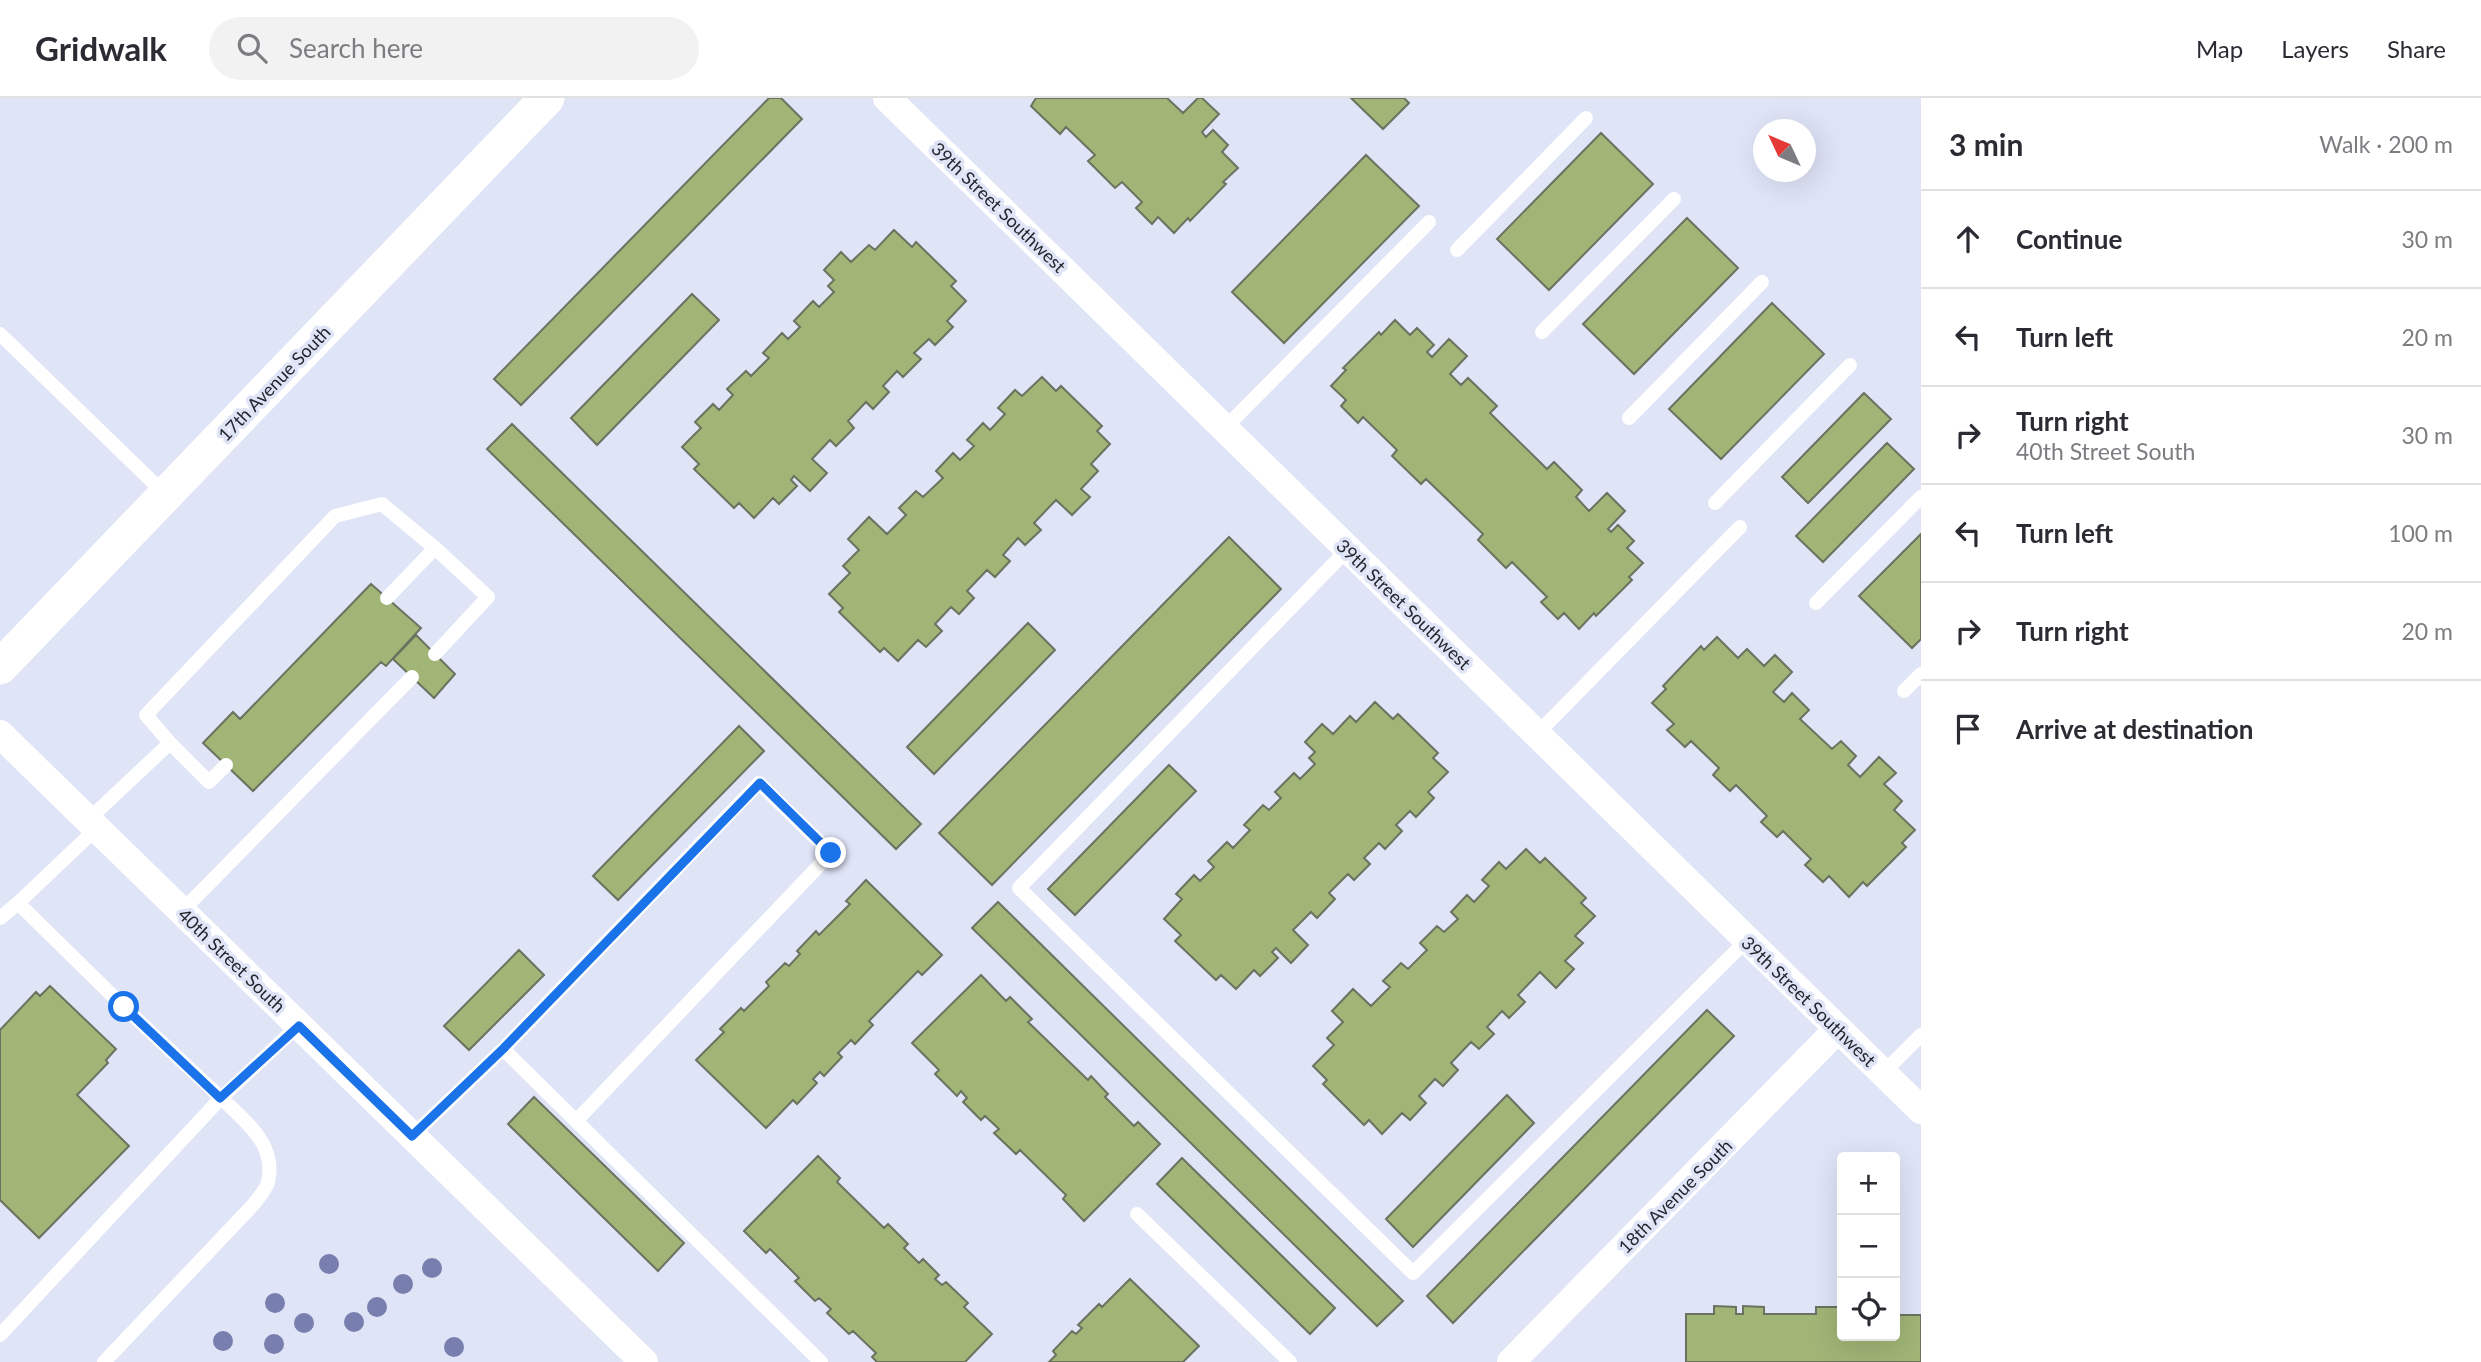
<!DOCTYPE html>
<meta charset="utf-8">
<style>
:root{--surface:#fff;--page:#f2f2f3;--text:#2b2b33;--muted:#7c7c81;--line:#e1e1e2}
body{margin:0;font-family:Lato,sans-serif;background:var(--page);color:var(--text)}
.controls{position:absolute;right:21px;bottom:21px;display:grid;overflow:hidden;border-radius:7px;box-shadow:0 7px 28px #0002}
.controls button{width:63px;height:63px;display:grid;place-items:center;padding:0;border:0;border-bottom:2px solid var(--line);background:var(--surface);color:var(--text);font:35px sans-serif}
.compass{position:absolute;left:1753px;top:21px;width:63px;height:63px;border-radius:50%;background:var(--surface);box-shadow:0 7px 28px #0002;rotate:314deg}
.stop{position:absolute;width:21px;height:21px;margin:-16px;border:5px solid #1a73e8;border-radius:50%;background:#fff}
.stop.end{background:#1a73e8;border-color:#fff;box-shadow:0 2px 7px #0008}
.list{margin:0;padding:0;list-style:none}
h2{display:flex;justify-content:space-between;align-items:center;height:91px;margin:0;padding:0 28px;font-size:30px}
h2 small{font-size:23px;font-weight:400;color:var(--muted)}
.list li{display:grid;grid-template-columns:46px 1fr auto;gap:21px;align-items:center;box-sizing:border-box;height:98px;padding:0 28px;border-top:2px solid var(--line)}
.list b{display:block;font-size:26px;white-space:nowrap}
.list p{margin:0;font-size:23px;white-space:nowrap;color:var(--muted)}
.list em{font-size:23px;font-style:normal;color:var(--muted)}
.icon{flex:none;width:38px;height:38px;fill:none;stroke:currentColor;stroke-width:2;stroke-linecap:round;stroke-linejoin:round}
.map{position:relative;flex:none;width:1921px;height:1264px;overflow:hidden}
header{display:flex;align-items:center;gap:42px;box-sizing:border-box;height:98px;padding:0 35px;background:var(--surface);border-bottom:2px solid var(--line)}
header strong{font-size:33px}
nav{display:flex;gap:38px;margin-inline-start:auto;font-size:24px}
.search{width:490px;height:63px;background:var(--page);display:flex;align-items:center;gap:18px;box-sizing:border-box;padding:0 24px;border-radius:38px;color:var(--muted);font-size:26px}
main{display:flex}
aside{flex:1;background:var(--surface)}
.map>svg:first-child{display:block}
.building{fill:#a0b576;stroke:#6b7260;stroke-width:2}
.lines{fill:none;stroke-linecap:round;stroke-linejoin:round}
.service{stroke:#fff;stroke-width:14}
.minor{stroke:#fff;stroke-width:28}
.tertiary{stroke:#fff;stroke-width:35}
.tree{fill:#787ead}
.route{stroke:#1a73e8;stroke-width:9}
.labels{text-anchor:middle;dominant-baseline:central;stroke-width:7;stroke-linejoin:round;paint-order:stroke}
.street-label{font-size:18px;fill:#24262d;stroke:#dfe4f7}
</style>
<header>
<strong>Gridwalk</strong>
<div class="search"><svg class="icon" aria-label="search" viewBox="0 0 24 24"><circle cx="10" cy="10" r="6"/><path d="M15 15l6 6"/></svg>Search here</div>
<nav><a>Map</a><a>Layers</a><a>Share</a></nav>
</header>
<main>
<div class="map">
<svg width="1921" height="1264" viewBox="0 0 1921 1264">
<rect width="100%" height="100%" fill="#dfe4f7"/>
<path class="building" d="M769 0H781L802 21 521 307 494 281Z
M1036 0H1167L1183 15 1198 0H1202L1219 16 1202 34 1206 39 1213 32 1228 47 1222 54 1238 70 1223 84 1226 86 1190 123 1188 120 1174 135 1158 119 1152 126 1136 110 1142 104 1122 84 1115 90 1088 63 1095 57 1066 29 1060 36 1031 8Z
M1351 0H1404L1409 5 1383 31Z
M1601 35 1653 86 1549 192 1497 141Z
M1366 57 1419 108 1284 245 1232 194Z
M1687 120 1738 170 1634 276 1583 226Z
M894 132 912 149 916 144 956 183 951 188 966 203 947 223 953 229 935 247 929 241 914 255 921 261 903 279 897 273 883 288 889 294 873 311 866 304 848 323 854 330 836 348 830 342 812 361 827 375 810 393 794 378 791 382 797 388 779 406 773 400 754 420 739 405 734 410 694 371 699 366 682 349 701 330 695 324 713 306 719 312 733 297 727 291 746 273 751 278 769 260 763 255 782 235 788 241 800 229 794 223 813 203 819 209 834 194 828 188 834 182 824 172 841 154 851 164 869 147 875 152Z
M692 196 719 222 597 347 571 320Z
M1772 205 1824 256 1721 361 1669 311Z
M1395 222 1410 237 1417 230 1434 247 1427 254 1432 259 1449 241 1467 258 1450 276 1461 287 1468 280 1497 308 1490 315 1547 371 1554 364 1582 392 1576 399 1589 413 1607 395 1625 413 1608 431 1611 434 1618 427 1634 443 1627 450 1643 465 1629 479 1632 482 1596 518 1594 515 1579 531 1564 515 1558 521 1541 504 1547 499 1512 464 1506 470 1478 442 1483 436 1426 381 1421 386 1392 358 1397 352 1363 319 1358 325 1341 308 1346 302 1331 288 1346 272 1343 270 1379 234 1381 237Z
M1042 279 1056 293 1061 288 1102 328 1097 333 1110 346 1091 366 1098 373 1081 391 1090 399 1072 417 1056 402 1034 425 1041 432 1025 447 1018 440 1003 457 1010 463 995 479 987 472 967 493 974 500 959 516 951 509 935 526 942 533 926 549 918 542 898 563 884 550 880 554 839 514 843 510 829 496 850 475 843 468 859 452 848 441 869 419 887 436 906 417 899 410 916 393 923 399 943 380 936 373 953 355 960 362 974 348 967 342 983 325 990 332 1005 316 998 310 1015 292 1022 298Z
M1864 295 1891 321 1808 405 1782 379Z
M512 326 921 726 896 751 487 351Z
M1887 345 1914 371 1823 464 1796 438Z
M1921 436V541L1912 550 1859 498Z
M1229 439 1281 491 992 787 939 735Z
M371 486 421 530 386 568 381 564 253 693 203 645 233 614 240 621Z
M1028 525 1055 552 934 676 907 649Z
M416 537 455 576 434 600 393 561Z
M1717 539 1738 560 1747 551 1764 568 1775 557 1792 574 1773 594 1784 604 1792 595 1809 612 1800 621 1832 651 1841 643 1856 658 1848 667 1860 679 1879 659 1896 675 1884 686 1902 703 1894 712 1915 732 1902 745 1906 749 1867 788 1863 784 1849 799 1829 778 1823 784 1805 767 1811 761 1783 733 1777 739 1761 724 1767 718 1736 687 1730 693 1713 677 1719 670 1691 643 1685 649 1667 632 1674 626 1652 605 1666 591 1663 588 1701 548 1704 552Z
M1375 604 1393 621 1398 616 1438 655 1433 660 1448 674 1428 694 1434 700 1416 719 1410 713 1396 727 1402 733 1385 751 1379 745 1364 760 1370 766 1354 782 1348 776 1329 795 1335 801 1317 820 1311 814 1293 832 1308 847 1291 865 1276 850 1272 854 1278 860 1260 878 1254 872 1236 891 1221 877 1216 882 1175 843 1181 837 1164 821 1182 801 1176 796 1194 777 1200 783 1214 769 1208 763 1227 744 1233 750 1250 732 1244 727 1263 707 1269 712 1281 700 1275 694 1294 675 1300 681 1315 666 1309 660 1315 654 1305 644 1322 626 1333 636 1350 618 1356 624Z
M739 628 764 653 618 802 593 778Z
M1169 667 1196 693 1075 817 1048 791Z
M1526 751 1540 765 1545 760 1586 800 1581 805 1595 818 1575 838 1583 845 1565 863 1574 871 1556 890 1540 874 1518 897 1525 904 1509 920 1502 913 1487 929 1494 936 1479 951 1471 944 1451 965 1458 972 1443 988 1435 981 1419 998 1426 1005 1410 1022 1402 1015 1382 1036 1369 1022 1364 1027 1323 986 1327 982 1313 968 1334 947 1327 940 1343 924 1332 913 1353 891 1371 908 1390 889 1383 883 1401 865 1408 871 1427 852 1420 845 1437 828 1444 834 1458 821 1451 814 1467 797 1474 804 1489 788 1482 782 1499 764 1506 771Z
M866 782 942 857 922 877 918 873 869 923 873 927 855 946 851 942 838 955 842 959 824 978 820 974 813 981 817 985 797 1006 793 1002 766 1030 696 962 724 934 720 931 741 910 744 913 769 888 766 884 785 865 789 868 800 856 797 853 816 833 819 837 850 806 846 803Z
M998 804 1403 1203 1377 1228 972 830Z
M519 852 544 877 469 952 444 928Z
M981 877 1006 903 1010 899 1032 921 1028 924 1088 982 1091 978 1108 996 1105 999 1134 1028 1138 1024 1160 1046 1084 1123 1063 1101 1066 1097 1020 1052 1016 1056 994 1035 999 1031 985 1018 981 1022 963 1004 967 1000 961 993 957 998 935 976 939 972 912 945Z
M50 888 116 951 106 962 108 965 77 997 129 1048 39 1140 0 1102V932L36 894 40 898Z
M1707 912 1734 938 1453 1225 1427 1198Z
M1507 997 1534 1025 1413 1149 1386 1121Z
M534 999 684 1145 658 1173 508 1026Z
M818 1058 840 1080 837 1084 884 1130 888 1126 908 1146 904 1150 919 1165 923 1161 939 1177 935 1181 942 1187 946 1184 968 1205 964 1209 992 1236 965 1264H877L872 1259 876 1255 853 1233 849 1236 827 1215 831 1211 819 1200 815 1203 795 1183 799 1180 770 1151 766 1155 744 1133Z
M1182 1060 1335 1210 1310 1236 1157 1086Z
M1130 1181 1199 1248 1183 1264H1049L1056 1257 1053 1253 1072 1233 1076 1236 1082 1230 1078 1227 1099 1206 1102 1209Z
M1714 1208 1736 1209V1216H1743V1208L1764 1209V1216H1816V1209H1842V1238H1895V1217H1921V1264H1686V1216H1714Z"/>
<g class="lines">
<path class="service" d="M1457 152 1586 20
M1542 234 1674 101
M0 236 165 396
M1629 320 1762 184
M1225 330 1429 124
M1715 405 1850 267
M1348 451 1019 790 1413 1175 1747 842
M387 500 435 450
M1816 505 1921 399
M1904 593 1921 576
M1537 636 1740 429
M170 645 209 684 226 667
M88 722 170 645 146 617 335 418 382 406 435 450 488 499 435 556
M97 730 18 805 124 909 221 1000 299 927
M182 813 412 579
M0 820 18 805
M503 951 759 685 831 755 577 1022
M1883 975 1921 937
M412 1038 503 951 821 1264
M1137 1116 1290 1264
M0 1237 221 1000C245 1023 277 1046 268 1084 266 1092 258 1100 253 1107L104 1264"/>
<path class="minor" d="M887 0 1921 1012
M0 636 644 1264
M1511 1264 1838 931"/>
<path class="tertiary" d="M0 569 547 0"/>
</g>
<g class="tree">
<circle cx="329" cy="1166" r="10"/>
<circle cx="432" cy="1170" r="10"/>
<circle cx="403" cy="1186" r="10"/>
<circle cx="275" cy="1205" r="10"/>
<circle cx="377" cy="1209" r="10"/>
<circle cx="354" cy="1224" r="10"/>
<circle cx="304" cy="1225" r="10"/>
<circle cx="223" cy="1243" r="10"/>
<circle cx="274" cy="1246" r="10"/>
<circle cx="454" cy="1249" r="10"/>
</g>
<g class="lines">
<path class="route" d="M124 909 220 1000 299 928 412 1038 503 951 760 685 831 755"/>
</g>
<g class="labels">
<g class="street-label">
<text transform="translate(999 109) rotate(44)">39th Street Southwest</text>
<text transform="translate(274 285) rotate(-46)">17th Avenue South</text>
<text transform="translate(1404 506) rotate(44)">39th Street Southwest</text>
<text transform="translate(232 862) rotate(44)">40th Street South</text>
<text transform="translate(1809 903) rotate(44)">39th Street Southwest</text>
<text transform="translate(1675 1098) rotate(-45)">18th Avenue South</text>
</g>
</g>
</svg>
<div class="controls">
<button>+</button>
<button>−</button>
<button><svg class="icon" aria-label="locate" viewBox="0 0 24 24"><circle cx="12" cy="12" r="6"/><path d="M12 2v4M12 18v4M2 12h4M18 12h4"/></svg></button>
</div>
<svg class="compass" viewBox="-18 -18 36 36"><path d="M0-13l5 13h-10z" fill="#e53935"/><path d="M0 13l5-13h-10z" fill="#7c7c81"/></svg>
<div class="stop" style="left:124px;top:909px"></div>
<div class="stop end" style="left:831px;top:755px"></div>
</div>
<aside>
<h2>3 min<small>Walk · 200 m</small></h2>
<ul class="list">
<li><svg class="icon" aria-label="ahead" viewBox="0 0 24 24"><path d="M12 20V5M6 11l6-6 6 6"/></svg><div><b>Continue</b></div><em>30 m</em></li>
<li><svg class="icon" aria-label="left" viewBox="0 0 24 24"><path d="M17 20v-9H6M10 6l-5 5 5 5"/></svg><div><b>Turn left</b></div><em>20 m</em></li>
<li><svg class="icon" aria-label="right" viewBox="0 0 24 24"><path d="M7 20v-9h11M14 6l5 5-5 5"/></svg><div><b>Turn right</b><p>40th Street South</p></div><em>30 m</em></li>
<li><svg class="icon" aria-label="left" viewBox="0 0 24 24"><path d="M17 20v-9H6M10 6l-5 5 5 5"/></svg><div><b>Turn left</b></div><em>100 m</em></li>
<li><svg class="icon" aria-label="right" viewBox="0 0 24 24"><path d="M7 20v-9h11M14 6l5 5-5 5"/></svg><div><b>Turn right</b></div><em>20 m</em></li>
<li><svg class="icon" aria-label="arrive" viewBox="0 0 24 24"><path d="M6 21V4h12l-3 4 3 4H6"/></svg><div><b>Arrive at destination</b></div></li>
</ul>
</aside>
</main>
